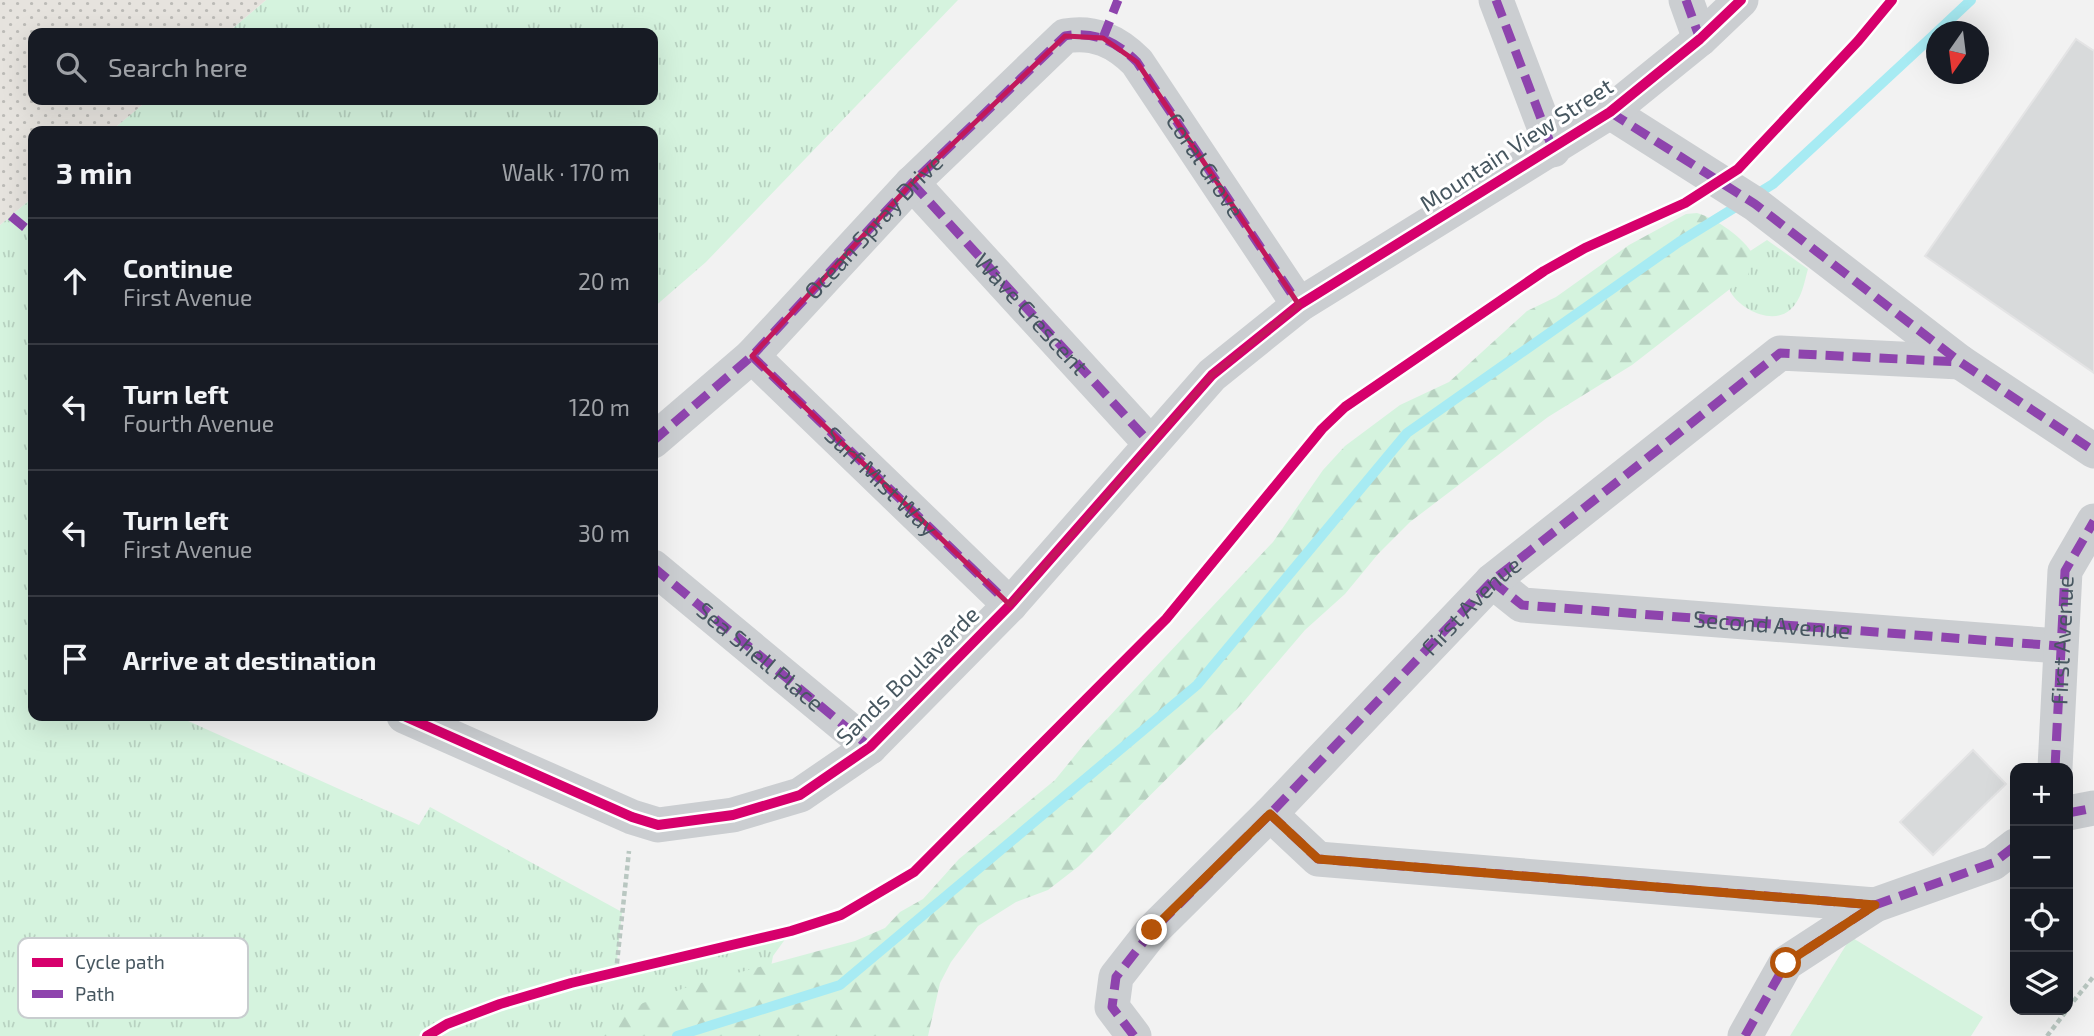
<!DOCTYPE html>
<meta charset="utf-8">
<style>
:root{--surface:#171b24;--page:#20242c;--text:#f1f3f6;--muted:#9ea1a6;--line:#363941}
body{margin:0;font-family:"Exo 2",sans-serif;background:var(--page);color:var(--text)}
.controls{position:absolute;right:21px;bottom:21px;display:grid;overflow:hidden;border-radius:14px;box-shadow:0 7px 28px #0002}
.controls button{width:63px;height:63px;display:grid;place-items:center;padding:0;border:0;border-bottom:2px solid var(--line);background:var(--surface);color:var(--text);font:35px sans-serif}
.compass{position:absolute;left:1926px;top:21px;width:63px;height:63px;border-radius:50%;background:var(--surface);box-shadow:0 7px 28px #0002;rotate:194deg}
.stop{position:absolute;width:21px;height:21px;margin:-16px;border:5px solid #b45309;border-radius:50%;background:#fff}
.stop.end{background:#b45309;border-color:#fff;box-shadow:0 2px 7px #0008}
.list{margin:0;padding:0;list-style:none}
h2{display:flex;justify-content:space-between;align-items:center;height:91px;margin:0;padding:0 28px;font-size:30px}
h2 small{font-size:23px;font-weight:400;color:var(--muted)}
.list li{display:grid;grid-template-columns:46px 1fr auto;gap:21px;align-items:center;box-sizing:border-box;height:126px;padding:0 28px;border-top:2px solid var(--line)}
.list b{display:block;font-size:26px;white-space:nowrap}
.list p{margin:0;font-size:23px;white-space:nowrap;color:var(--muted)}
.list em{font-size:23px;font-style:normal;color:var(--muted)}
.icon{flex:none;width:38px;height:38px;fill:none;stroke:currentColor;stroke-width:2;stroke-linecap:round;stroke-linejoin:round}
.map{position:relative;flex:none;width:2094px;height:1036px;overflow:hidden}
.search{position:absolute;background:var(--surface);box-shadow:0 7px 28px #0002;left:28px;top:28px;width:630px;height:77px;display:flex;align-items:center;gap:18px;box-sizing:border-box;padding:0 24px;border-radius:14px;color:var(--muted);font-size:26px}
.panel{position:absolute;background:var(--surface);box-shadow:0 7px 28px #0002;left:28px;top:126px;width:630px;height:595px;border-radius:14px}
.map>svg:first-child{display:block}
.grass{fill:url(#grass-tufts)}
.forest{fill:url(#forest-firs)}
.sand{fill:url(#sand-dots)}
.pitch{fill:#d5f3de}
.lines{fill:none;stroke-linecap:round;stroke-linejoin:round}
.stream{stroke:#a7ebf3;stroke-width:10}
.building{fill:#d8dadb;stroke:#e4e4e5;stroke-width:2}
.path{stroke:#b9c7c1;stroke-width:4.5;stroke-dasharray:5 3.5;stroke-linecap:butt}
.minor{stroke:#cbced1;stroke-width:35}
.quiet{stroke:#8e44ad;stroke-width:9;stroke-dasharray:18 9;stroke-linecap:butt}
.cycleway-casing{stroke:#fff;stroke-width:15}
.cycleway{stroke:#d6006c;stroke-width:10}
.route{stroke:#b45309;stroke-width:9}
.marked{fill:none;stroke:#c2185b;stroke-width:5;stroke-linejoin:round}
.labels{text-anchor:middle;dominant-baseline:central;stroke-width:6;stroke-linejoin:round;paint-order:stroke}
.street-label{font-size:23px;fill:#475760;stroke:#fff}
.key{fill:#fff;stroke:#c8cdcf;stroke-width:2}
.key-label{font-size:19px;fill:#475760}
</style>
<div class="map">
<svg width="2094" height="1036" viewBox="0 0 2094 1036">
<defs>
<pattern id="grass-tufts" width="24" height="20" patternUnits="userSpaceOnUse" patternTransform="scale(1.75)"><rect width="24" height="20" fill="#d5f3de"/><path d="M3 7l-1-3M5 7V3M7 7l1-3M15 17l-1-3M17 17v-4M19 17l1-3" fill="none" stroke="#b8d2c1"/></pattern>
<pattern id="forest-firs" width="22" height="20" patternUnits="userSpaceOnUse" patternTransform="scale(1.75)"><rect width="22" height="20" fill="#d5f3de"/><path d="M5 1l3.5 6h-7zM16 11l3.5 6h-7z" fill="#b8d2c1"/></pattern>
<pattern id="sand-dots" width="8" height="8" patternUnits="userSpaceOnUse" patternTransform="scale(1.75)"><rect width="8" height="8" fill="#e6e3de"/><path d="M2 2h.1M6 6h.1" fill="none" stroke="#bcbbb7" stroke-width="1.8" stroke-linecap="round"/></pattern>
</defs>
<rect width="100%" height="100%" fill="#f2f2f2"/>
<path class="grass" d="M266 0H958L706 262 653 308V131H111L148 100H653V33H227Z
M33 197V716H177L419 825 430 807 622 912 616 971 791 931 773 956 758 1036H0V225Z
M1767 240 1808 269C1804 283 1802 299 1790 310 1772 325 1742 310 1731 293 1729 289 1728 281 1726 277L1735 261Z"/>
<path class="forest" d="M1697 213C1717 219 1744 238 1754 256L1748 275 1632 365 1548 417 1410 522 1378 554 1345 594 1305 630 1240 706 1079 866 1048 890 1016 902 978 926 951 962 940 983 928 1036H593L643 1003 693 985 855 941 885 928 900 912 923 899 959 859 1055 780 1090 737 1273 542 1323 470 1345 446 1400 405 1449 382 1527 311 1556 297 1629 245 1686 214Z"/>
<path class="sand" d="M0 0H266L227 33H33V100H148L111 131H33V197L0 225Z"/>
<path class="pitch" d="M1851 937 1983 1017 1971 1036H1790Z"/>
<g class="lines">
<path class="stream" d="M1937 32 1971 0
M677 1036 840 985 1197 685 1407 433 1679 242 1773 184 1937 32"/>
</g>
<path class="building" d="M2076 39 2094 51V373L1925 256Z
M1973 750 2006 784 1933 855 1900 822Z"/>
<g class="lines">
<path class="path" d="M616 972 629 851
M2068 1008 2094 976
M2047 1036 2067 1010"/>
<g class="minor">
<path d="M1496 0 1553 150"/>
<path d="M1686 0 1700 39"/>
<path d="M1610 112 1755 204 1960 362 2094 451"/>
<path id="s1" d="M912 183 1151 444"/>
<path d="M752 356 1010 605"/>
<path d="M653 441 752 356 912 183 1065 36C1094 31 1116 41 1137 62L1299 305"/>
<path id="s2" d="M653 567 870 747"/>
<path id="s3" d="M1492 581 1522 605 2059 646"/>
<path d="M404 716 632 817 658 825 733 815 800 795 870 747 1010 605 1212 375 1299 305 1610 112 1700 39 1741 0"/>
<path id="s4" d="M2055 768 2065 571 2094 521"/>
<path d="M2068 813 2094 808"/>
<path d="M1270 814 1318 859 1875 905"/>
<path id="s5" d="M1134 1036 1112 1007 1116 977 1152 931 1270 814 1492 581 1780 353 1960 362"/>
<path d="M1745 1036 1786 963 1875 905 1993 863 2015 846"/>
</g>
<g class="quiet">
<path d="M1496 0 1553 150"/>
<path d="M1686 0 1700 39"/>
<path d="M1103 38 1118 0"/>
<path d="M1610 112 1755 204 1960 362 2094 451"/>
<path d="M912 183 1151 444"/>
<path d="M11 216 33 234"/>
<path id="s6" d="M752 356 1010 605"/>
<path id="s7" d="M653 441 752 356 912 183 1065 36C1094 31 1116 41 1137 62L1299 305"/>
<path d="M653 567 870 747"/>
<path d="M1492 581 1522 605 2059 646"/>
<path d="M2055 768 2065 571 2094 521"/>
<path d="M2068 813 2094 808"/>
<path d="M1270 814 1318 859 1875 905"/>
<path d="M1134 1036 1112 1007 1116 977 1152 931 1270 814 1492 581 1780 353 1960 362"/>
<path d="M1745 1036 1786 963 1875 905 1993 863 2015 846"/>
</g>
<g class="cycleway-casing">
<path id="cycleway" d="M404 716 632 817 658 825 733 815 800 795 870 747 1010 605 1212 375 1299 305 1610 112 1700 39 1741 0
M427 1036 447 1024 500 1004 571 983 791 931 841 915 914 872 1166 619 1322 429 1345 407 1544 271 1585 248 1685 203 1738 169 1858 41 1892 0"/>
</g>
<use href="#cycleway" class="cycleway"/>
</g>
<g class="lines">
<path class="route" d="M1152 930 1270 814 1318 859 1875 905 1786 963"/>
</g>
<path class="marked" d="M1065 36 1103 38 1137 62 1299 305 1212 375 1010 605 752 356 912 183Z"/>
<g class="labels">
<g class="street-label">
<text transform="translate(1516 144) rotate(-33)">Mountain View Street</text>
<text stroke="none"><textPath href="#s7" startOffset="782">Coral Grove</textPath></text>
<text stroke="none"><textPath href="#s7" startOffset="308">Ocean Spray Drive</textPath></text>
<text stroke="none"><textPath href="#s1" startOffset="177">Wave Crescent</textPath></text>
<text stroke="none"><textPath href="#s6" startOffset="180">Surf Mist Way</textPath></text>
<text stroke="none"><textPath href="#s5" startOffset="581">First Avenue</textPath></text>
<text stroke="none"><textPath href="#s3" startOffset="289">Second Avenue</textPath></text>
<text stroke="none"><textPath href="#s4" startOffset="128">First Avenue</textPath></text>
<text stroke="none"><textPath href="#s2" startOffset="140">Sea Shell Place</textPath></text>
<text transform="translate(907 675) rotate(-44)">Sands Boulavarde</text>
</g>
</g>
<rect x="18" y="938" width="230" height="80" rx="10" class="key"/>
<rect x="32" y="958" width="31" height="9" fill="#d6006c"/>
<rect x="32" y="990" width="31" height="8" fill="#8e44ad"/>
<g class="key-label">
<text x="75" y="969">Cycle path</text>
<text x="75" y="1001">Path</text>
</g>
</svg>
<div class="controls">
<button>+</button>
<button>−</button>
<button><svg class="icon" aria-label="locate" viewBox="0 0 24 24"><circle cx="12" cy="12" r="6"/><path d="M12 2v4M12 18v4M2 12h4M18 12h4"/></svg></button>
<button><svg class="icon" aria-label="layers" viewBox="0 0 24 24"><path d="M12 4l9 5-9 5-9-5zM3 14l9 5 9-5"/></svg></button>
</div>
<svg class="compass" viewBox="-18 -18 36 36"><path d="M0-13l5 13h-10z" fill="#e53935"/><path d="M0 13l5-13h-10z" fill="#9ea1a6"/></svg>
<div class="stop" style="left:1786px;top:963px"></div>
<div class="stop end" style="left:1152px;top:930px"></div>
<div class="search"><svg class="icon" aria-label="search" viewBox="0 0 24 24"><circle cx="10" cy="10" r="6"/><path d="M15 15l6 6"/></svg>Search here</div>
<section class="panel">
<h2>3 min<small>Walk · 170 m</small></h2>
<ul class="list">
<li><svg class="icon" aria-label="ahead" viewBox="0 0 24 24"><path d="M12 20V5M6 11l6-6 6 6"/></svg><div><b>Continue</b><p>First Avenue</p></div><em>20 m</em></li>
<li><svg class="icon" aria-label="left" viewBox="0 0 24 24"><path d="M17 20v-9H6M10 6l-5 5 5 5"/></svg><div><b>Turn left</b><p>Fourth Avenue</p></div><em>120 m</em></li>
<li><svg class="icon" aria-label="left" viewBox="0 0 24 24"><path d="M17 20v-9H6M10 6l-5 5 5 5"/></svg><div><b>Turn left</b><p>First Avenue</p></div><em>30 m</em></li>
<li><svg class="icon" aria-label="arrive" viewBox="0 0 24 24"><path d="M6 21V4h12l-3 4 3 4H6"/></svg><div><b>Arrive at destination</b></div></li>
</ul>
</section>
</div>
